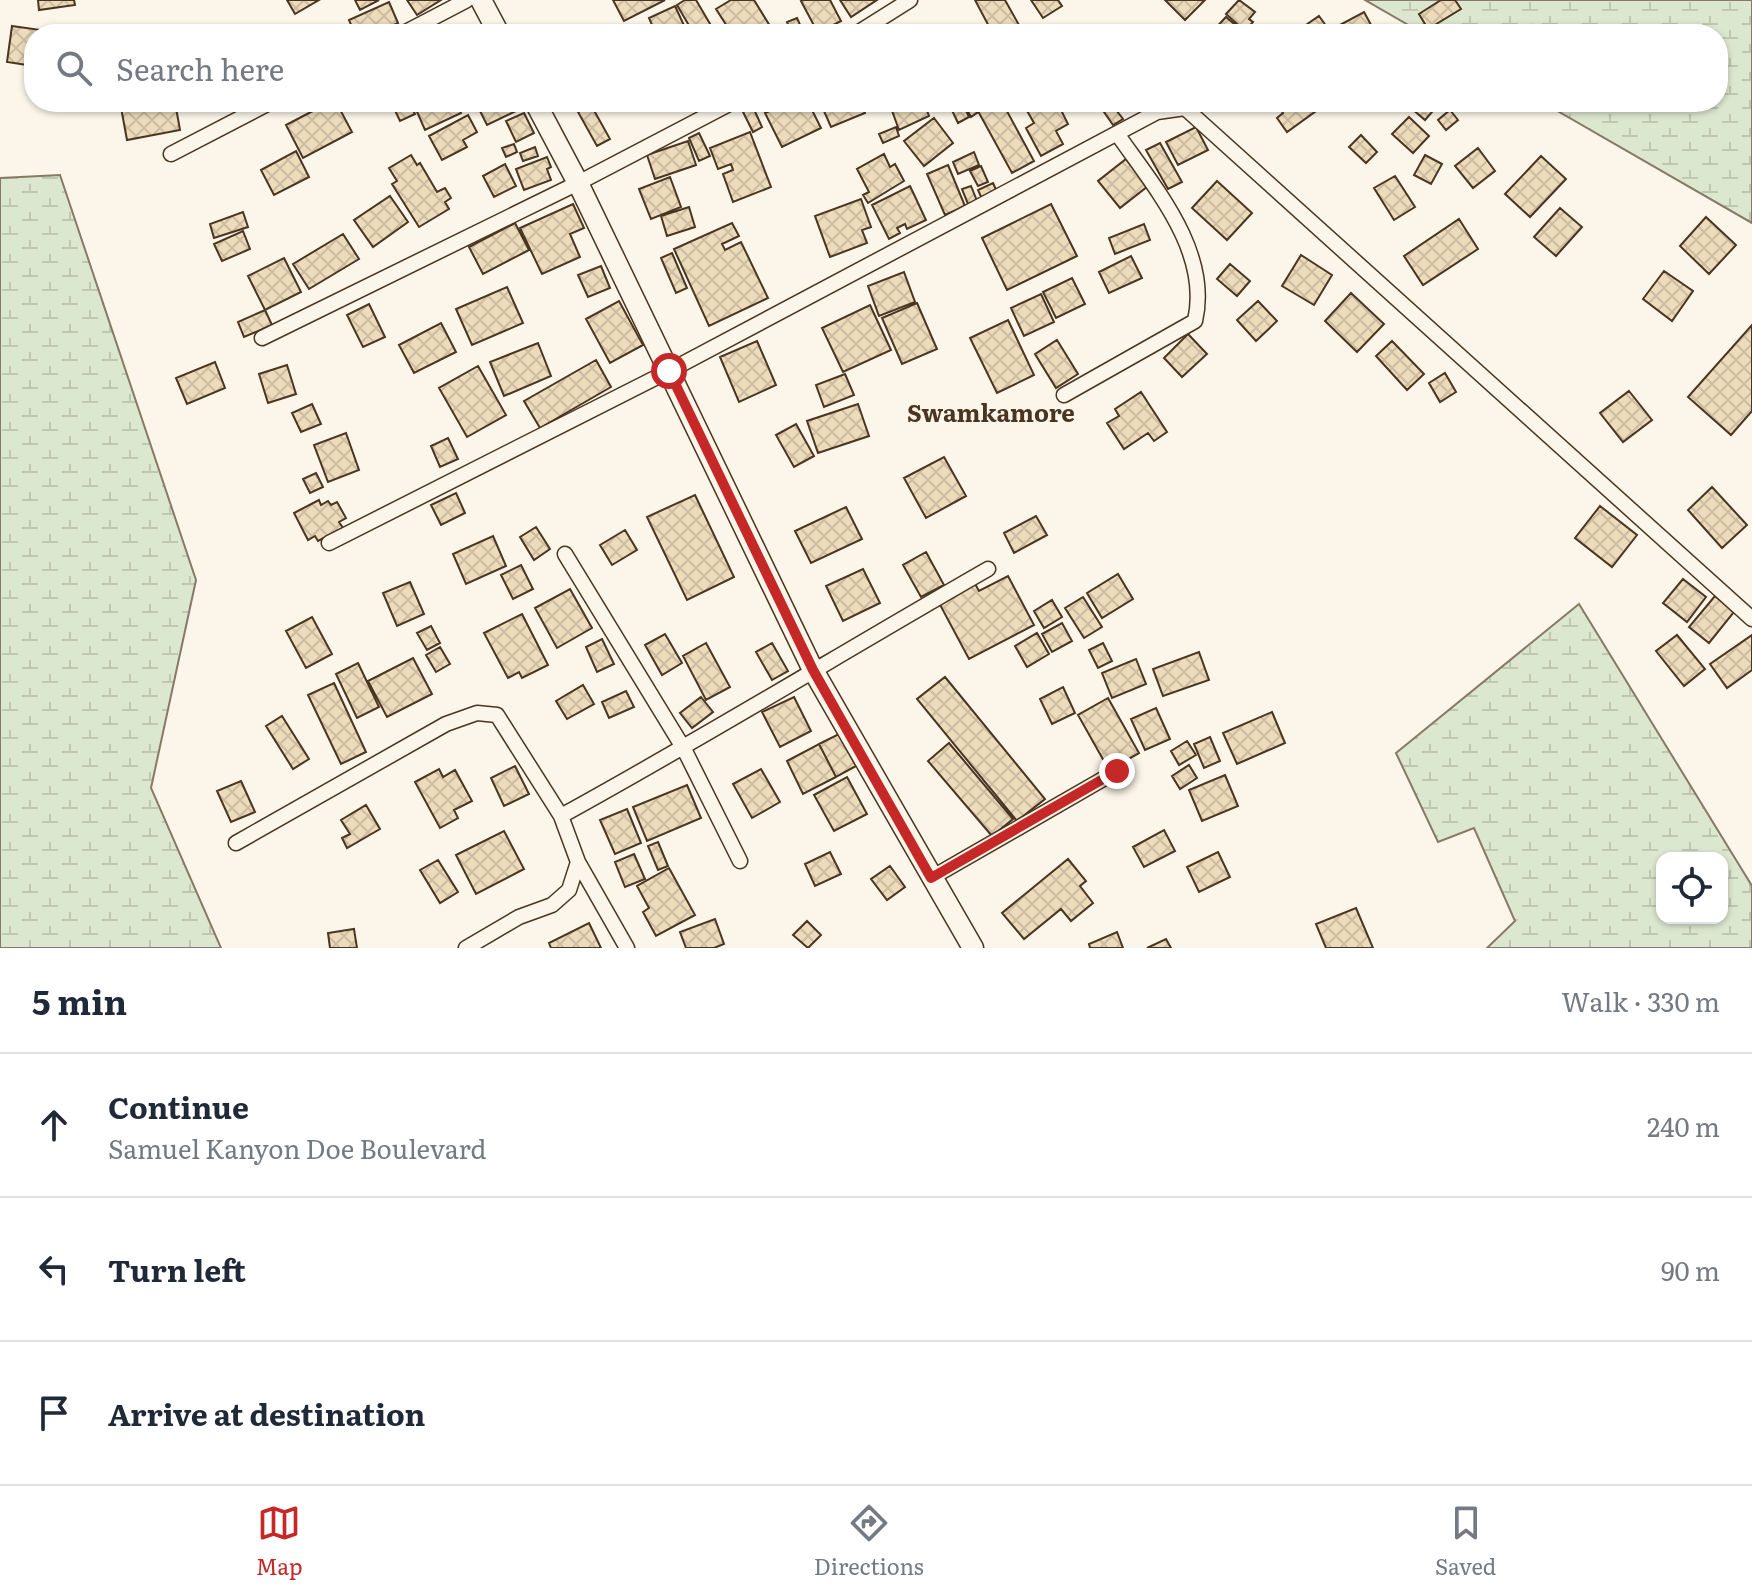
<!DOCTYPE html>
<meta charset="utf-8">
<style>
:root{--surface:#fff;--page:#f6f6f7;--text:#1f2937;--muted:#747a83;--line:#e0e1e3;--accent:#c62828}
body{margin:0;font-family:Literata,serif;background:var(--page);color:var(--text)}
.controls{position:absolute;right:24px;bottom:24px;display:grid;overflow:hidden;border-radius:16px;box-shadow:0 2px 6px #0004}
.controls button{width:72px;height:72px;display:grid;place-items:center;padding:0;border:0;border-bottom:2px solid var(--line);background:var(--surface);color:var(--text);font:40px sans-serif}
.stop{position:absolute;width:24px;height:24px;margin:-18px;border:6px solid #c62828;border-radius:50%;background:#fff}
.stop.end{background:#c62828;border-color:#fff;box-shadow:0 2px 8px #0008}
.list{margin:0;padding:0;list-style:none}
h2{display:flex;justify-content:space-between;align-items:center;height:104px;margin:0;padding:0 32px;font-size:34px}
h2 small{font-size:26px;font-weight:400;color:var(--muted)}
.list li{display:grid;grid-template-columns:52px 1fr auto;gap:24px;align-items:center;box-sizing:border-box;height:144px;padding:0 32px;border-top:2px solid var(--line)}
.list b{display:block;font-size:30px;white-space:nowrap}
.list p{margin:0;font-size:26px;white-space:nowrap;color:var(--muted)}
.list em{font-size:26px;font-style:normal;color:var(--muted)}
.icon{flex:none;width:44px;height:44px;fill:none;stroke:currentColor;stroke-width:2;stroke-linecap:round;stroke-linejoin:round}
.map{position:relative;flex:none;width:1752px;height:948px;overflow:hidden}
.search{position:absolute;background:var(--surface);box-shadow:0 2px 6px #0004;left:24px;right:24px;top:24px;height:88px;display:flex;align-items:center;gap:20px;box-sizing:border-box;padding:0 28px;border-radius:32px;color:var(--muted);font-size:30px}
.sheet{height:536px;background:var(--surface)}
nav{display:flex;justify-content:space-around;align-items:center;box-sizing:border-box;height:112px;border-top:2px solid var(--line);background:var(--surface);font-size:22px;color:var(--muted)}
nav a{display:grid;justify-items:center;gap:4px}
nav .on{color:var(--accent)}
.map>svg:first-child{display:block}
.wetland{fill:url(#wetland-marsh);stroke:#887966;stroke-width:2;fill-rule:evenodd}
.building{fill:url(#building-cross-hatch);stroke:#4a3520;stroke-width:2}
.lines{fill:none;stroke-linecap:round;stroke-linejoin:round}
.street-casing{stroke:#4a3520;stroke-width:17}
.secondary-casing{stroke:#4a3520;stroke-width:23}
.street{stroke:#fbf6e9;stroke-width:14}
.secondary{stroke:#fbf6e9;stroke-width:20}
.route{stroke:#c62828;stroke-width:10}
.labels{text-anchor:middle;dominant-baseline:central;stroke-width:6;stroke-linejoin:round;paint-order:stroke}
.neighbourhood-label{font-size:24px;font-weight:bold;fill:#4a3520;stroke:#fbf6e9}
</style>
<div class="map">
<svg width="1752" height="948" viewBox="0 0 1752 948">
<defs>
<pattern id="wetland-marsh" width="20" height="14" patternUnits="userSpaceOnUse" patternTransform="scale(2)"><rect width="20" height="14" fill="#dce7d0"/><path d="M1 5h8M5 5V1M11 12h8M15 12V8" fill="none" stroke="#bec7b2"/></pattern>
<pattern id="building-cross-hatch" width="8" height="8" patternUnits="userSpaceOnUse" patternTransform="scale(2)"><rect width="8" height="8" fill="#ecdcbc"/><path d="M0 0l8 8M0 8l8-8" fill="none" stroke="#ccbda1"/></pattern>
</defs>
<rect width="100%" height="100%" fill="#fbf6e9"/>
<path class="wetland" d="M1365 0H1752V223L1542 102H1718V34H1424Z
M60 175 196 580 151 788 221 948H0V178Z
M1579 604 1752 886V948H1487L1515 921 1474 828 1438 842 1396 753ZM1722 858V918H1662V858Z"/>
<path class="building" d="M38 0H74L75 5 39 10Z
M287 0H319L295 14Z
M355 0H379L360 10Z
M407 0H441L417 15Z
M613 0H665L624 21Z
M685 0H696L716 34H694L677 5Z
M731 0H754L770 26 758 34H732L716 9Z
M804 0H830L841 21 818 33 801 1Z
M840 0H877L851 17Z
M975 0H1005L1024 34H993Z
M1031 0H1058L1062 6 1043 18Z
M1165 0H1205L1185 20Z
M1239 0 1255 12 1249 19 1253 22 1245 31 1226 14Z
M1441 0H1455L1461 9 1428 29 1419 14Z
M389 2 398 23 375 34H355L349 20Z
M675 6 688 34H656L649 18Z
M1364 12 1376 34H1342L1338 26Z
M1319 16 1332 34H1293Z
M1226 17 1240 29 1235 34H1210Z
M797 18 804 34H792L787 22Z
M1532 25 1537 34H1516Z
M12 26 48 31V34H34V66L7 62Z
M120 102H175L180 130 127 140Z
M330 102H336L352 132 303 158 286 125Z
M391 102H409L415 114 400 121Z
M420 102H455L461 113 425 130 414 105Z
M498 102H516L520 109 487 125 480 111Z
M788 102H808L821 128 782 147 765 113Z
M820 102H860L865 113 831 127Z
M899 102H924L929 116 899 130 890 105Z
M958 102H962L969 117 958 123 950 106Z
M963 102H971L977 113 971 117Z
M973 102H1002L1034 161 1012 173Z
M1022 102H1057L1068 124 1056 131 1063 144 1041 156 1026 128 1034 123Z
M1275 102H1320L1323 106 1287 132 1277 118 1283 113Z
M1404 102H1436L1439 104 1425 120Z
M591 105 610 139 597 146 578 112Z
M1113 106 1123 119 1113 125 1104 112Z
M753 107 762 127 753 132 743 112Z
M1450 110 1458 120 1446 130 1438 120Z
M524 113 534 133 516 142 506 121Z
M468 115 477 132 463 140 467 147 442 160 429 136Z
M1409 117 1429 136 1413 153 1392 134Z
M934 118 953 143 924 166 904 141Z
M896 127 899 136 883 143 879 134Z
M1196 127 1208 150 1178 165 1166 142Z
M750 132 771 187 733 202 723 174 733 170 731 164 718 169 710 148Z
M699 133 710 156 699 161 689 138Z
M1361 135 1377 152 1366 163 1349 147Z
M688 141 696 165 655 179 647 155Z
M1160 143 1182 182 1168 189 1146 150Z
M514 144 517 152 506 157 502 148Z
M535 147 538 156 523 161 520 153Z
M1478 148 1495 171 1473 188 1455 166Z
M296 151 309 177 274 195 261 170Z
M974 152 979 165 958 174 953 162Z
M884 154 890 167 895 164 904 181 868 203 863 195 869 192 857 169Z
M411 155 417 165 420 163 437 192 445 188 451 198 445 202 449 209 419 227 392 184 397 181 389 168Z
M1425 155 1442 164 1431 184 1414 175Z
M1541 156 1566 179 1530 217 1505 194Z
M547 157 551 167 547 169 551 180 524 190 516 169Z
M1126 159 1148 186 1120 208 1098 181Z
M505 164 516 186 494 197 483 176Z
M948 165 965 206 945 215 927 174Z
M981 166 988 182 978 186 970 171Z
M1395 176 1415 207 1394 220 1374 188Z
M670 177 681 207 651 219 639 189Z
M1217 181 1252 213 1227 240 1192 208Z
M993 183 997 192 982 199 978 190Z
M910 186 926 220 907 229 905 224 897 228 900 233 889 239 872 205Z
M971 186 977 201 968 204 962 189Z
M390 196 408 222 373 247 354 220Z
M861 199 871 227 862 230 867 243 830 257 815 216Z
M573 204 584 228 570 234 580 257 542 274 520 228Z
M1051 204 1077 256 1007 290 982 238Z
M689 207 695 227 667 236 661 216Z
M1560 208 1582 227 1556 256 1534 237Z
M243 212 248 227 214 238 210 224Z
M1706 217 1736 245 1709 274 1680 246Z
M1459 219 1478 249 1423 285 1404 256Z
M515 223 529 250 483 274 469 247Z
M732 223 739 236 722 244 725 250 741 242 768 298 709 326 674 249Z
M1144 224 1150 240 1115 254 1109 238Z
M243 231 250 249 222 261 214 244Z
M343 234 359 259 309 289 293 264Z
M672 253 687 288 676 293 661 258Z
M1301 255 1332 275 1314 305 1282 286Z
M1131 256 1142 278 1109 293 1099 272Z
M284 258 301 292 265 310 248 276Z
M1230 264 1250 281 1237 296 1217 279Z
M601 266 610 288 588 297 578 275Z
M1664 271 1693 291 1672 321 1643 299Z
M904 272 915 302 879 316 868 286Z
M1072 278 1085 304 1056 318 1043 292Z
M507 287 523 323 472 345 456 309Z
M1351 293 1384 324 1357 352 1325 321Z
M1041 294 1054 322 1024 336 1011 308Z
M619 301 643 345 610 363 586 319Z
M1258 301 1277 321 1256 341 1237 320Z
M917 303 937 349 902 364 882 318Z
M369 304 385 337 363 347 347 315Z
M870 305 891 350 843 372 822 328Z
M265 310 272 325 244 337 238 322Z
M1008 320 1034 375 997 393 970 338Z
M441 323 456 352 414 373 399 345Z
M1752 325V411L1731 435 1688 397Z
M1188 334 1207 354 1182 377 1164 358Z
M1057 340 1078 374 1056 388 1035 354Z
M757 341 776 385 739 402 720 357Z
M1392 341 1424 374 1407 390 1376 356Z
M538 343 551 376 504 396 490 362Z
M596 360 611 387 540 428 524 401Z
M215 362 225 388 187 404 176 378Z
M287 365 296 394 268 403 259 374Z
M478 366 506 415 467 437 439 388Z
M1445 373 1456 392 1440 402 1429 383Z
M845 374 854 395 824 407 816 385Z
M1629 391 1652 420 1623 442 1600 413Z
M1141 392 1167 432 1154 441 1148 433 1124 449 1107 423 1119 416 1115 409Z
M312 404 321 424 301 432 292 413Z
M858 404 869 436 818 453 807 421Z
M796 424 814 456 794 467 776 435Z
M346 433 359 470 328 482 314 445Z
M448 438 458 459 440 467 431 446Z
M944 457 966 496 926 518 904 478Z
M316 473 323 487 310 493 303 479Z
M1712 487 1747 525 1722 548 1688 510Z
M456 493 465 513 441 525 431 505Z
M695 495 734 577 687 600 647 517Z
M319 500 321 505 328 501 331 505 337 502 346 518 339 522 343 528 318 541 315 536 308 540 294 513Z
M1600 506 1637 535 1612 567 1575 538Z
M846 507 862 539 811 563 795 531Z
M1036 516 1047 535 1014 553 1004 533Z
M536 527 550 549 534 560 520 537Z
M625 530 637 550 612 565 600 545Z
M493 536 506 566 466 584 453 554Z
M926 552 944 585 921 597 903 565Z
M521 565 533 589 513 599 501 575Z
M863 569 880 603 843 621 826 586Z
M1118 574 1133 599 1102 618 1087 593Z
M1008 576 1034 625 969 659 938 601 974 582 979 591Z
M1683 579 1706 597 1687 622 1663 603Z
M410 582 424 614 397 626 383 593Z
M570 589 592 628 557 648 535 608Z
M1715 596 1734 612 1709 643 1689 627Z
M1083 597 1102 627 1084 638 1065 608Z
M1052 600 1062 617 1044 628 1034 611Z
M522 614 548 665 522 678 519 672 508 678 484 633Z
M312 617 332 654 306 668 286 631Z
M1062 623 1072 641 1052 652 1042 634Z
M431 626 440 643 427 650 417 633Z
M1037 633 1049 654 1027 667 1015 646Z
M665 634 682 663 662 675 645 645Z
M1677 635 1705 669 1684 686 1656 651Z
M1752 635V670L1727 688 1710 664Z
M602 639 614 664 597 672 586 647Z
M706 643 730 687 706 700 683 656Z
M772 643 788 671 772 680 756 652Z
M1103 643 1112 661 1098 668 1089 650Z
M440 647 450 664 436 672 426 655Z
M1199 652 1209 680 1163 696 1153 669Z
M413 658 432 694 387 717 368 681Z
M1136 659 1146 684 1112 698 1102 673Z
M358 663 379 707 357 718 336 674Z
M945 677 1045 799 1017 821 917 699Z
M334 683 366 752 341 764 308 695Z
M583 685 594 704 567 719 556 701Z
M1063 687 1075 713 1052 724 1040 699Z
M626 691 634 707 609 718 602 702Z
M701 697 713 712 692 728 680 713Z
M794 697 811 731 780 747 762 712Z
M1108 698 1139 753 1109 770 1078 715Z
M1156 708 1170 739 1145 750 1131 719Z
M1272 712 1285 743 1237 764 1223 733Z
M282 716 309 759 293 769 266 726Z
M839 734 856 766 836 777 819 744Z
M1210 737 1220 761 1204 768 1194 744Z
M1187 741 1196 755 1179 765 1171 751Z
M949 743 1013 819 992 836 928 761Z
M819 744 836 777 803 794 787 761Z
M1189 765 1197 778 1180 789 1172 776Z
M515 766 529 794 504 806 491 778Z
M439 769 443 777 455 770 472 801 454 810 458 818 440 828 415 782Z
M761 769 780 802 752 818 733 784Z
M1225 775 1238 806 1202 821 1189 790Z
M847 777 867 814 834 831 814 795Z
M241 781 255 812 231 822 217 791Z
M687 785 701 818 647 841 633 807Z
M366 805 380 829 347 848 342 838 350 834 341 820Z
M627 809 641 843 615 854 600 820Z
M1164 830 1175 851 1144 867 1133 847Z
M504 831 524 869 476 894 456 855Z
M658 842 668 866 658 870 648 846Z
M830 852 841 874 815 886 805 864Z
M1218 852 1230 877 1199 892 1187 867Z
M634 854 645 879 625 887 615 862Z
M1068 859 1086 881 1080 886 1093 903 1071 921 1061 909 1024 939 1002 913Z
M438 860 458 892 440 903 420 870Z
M890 866 905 887 887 900 871 879Z
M669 868 695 915 656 936 643 912 649 908 637 886Z
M1356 908 1373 948H1326L1316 924Z
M715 919 724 944 714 948H686L680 932Z
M807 921 821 935 808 948 793 935Z
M589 923 601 948H551L549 943Z
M354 929 357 948H330L328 933Z
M1117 932 1123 948H1090L1089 944Z
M1166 939 1171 948H1147Z"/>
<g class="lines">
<g class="street-casing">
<path id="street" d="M402 34 467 0
M856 34 910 0
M171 154 271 102
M262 338 578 183 733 102
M1064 395 1195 321C1211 252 1155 188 1118 135
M329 543 669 371 1157 112 1185 108 1752 619
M565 554 684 749 740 861
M561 816C705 737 845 651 988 569
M236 843 446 724 477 713 497 715 561 816 578 862 569 890 552 905 519 917 466 948
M578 862 627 948
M931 878 1117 771"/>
</g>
<g class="secondary-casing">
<path id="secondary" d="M481 0 499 34
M535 102 578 183 813 670 973 948"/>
</g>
<use href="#street" class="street"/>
<use href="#secondary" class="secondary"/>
</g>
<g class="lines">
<path class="route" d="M669 371 813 670 931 878 1117 771"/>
</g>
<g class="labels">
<g class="neighbourhood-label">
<text x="991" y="411">Swamkamore</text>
</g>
</g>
</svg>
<div class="controls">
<button><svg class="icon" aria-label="locate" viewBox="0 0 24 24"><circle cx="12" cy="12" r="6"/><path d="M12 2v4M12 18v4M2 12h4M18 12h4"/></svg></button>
</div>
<div class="stop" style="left:669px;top:371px"></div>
<div class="stop end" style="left:1117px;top:771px"></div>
<div class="search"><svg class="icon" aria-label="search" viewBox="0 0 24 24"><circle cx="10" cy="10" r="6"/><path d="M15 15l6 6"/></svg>Search here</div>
</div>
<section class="sheet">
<h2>5 min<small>Walk · 330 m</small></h2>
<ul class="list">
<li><svg class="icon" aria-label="ahead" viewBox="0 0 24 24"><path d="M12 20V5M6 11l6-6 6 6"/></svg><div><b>Continue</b><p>Samuel Kanyon Doe Boulevard</p></div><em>240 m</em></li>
<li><svg class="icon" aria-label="left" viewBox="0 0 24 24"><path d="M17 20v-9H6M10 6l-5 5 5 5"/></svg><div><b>Turn left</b></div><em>90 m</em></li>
<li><svg class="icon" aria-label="arrive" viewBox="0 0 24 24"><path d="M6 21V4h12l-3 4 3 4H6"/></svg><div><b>Arrive at destination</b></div></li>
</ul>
</section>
<nav>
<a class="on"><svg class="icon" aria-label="map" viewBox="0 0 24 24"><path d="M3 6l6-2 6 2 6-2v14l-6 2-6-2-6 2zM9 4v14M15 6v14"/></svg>Map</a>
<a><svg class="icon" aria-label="directions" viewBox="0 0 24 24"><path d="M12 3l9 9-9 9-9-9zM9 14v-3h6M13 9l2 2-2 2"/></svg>Directions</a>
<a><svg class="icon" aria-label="saved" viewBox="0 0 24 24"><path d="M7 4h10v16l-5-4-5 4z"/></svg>Saved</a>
</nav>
